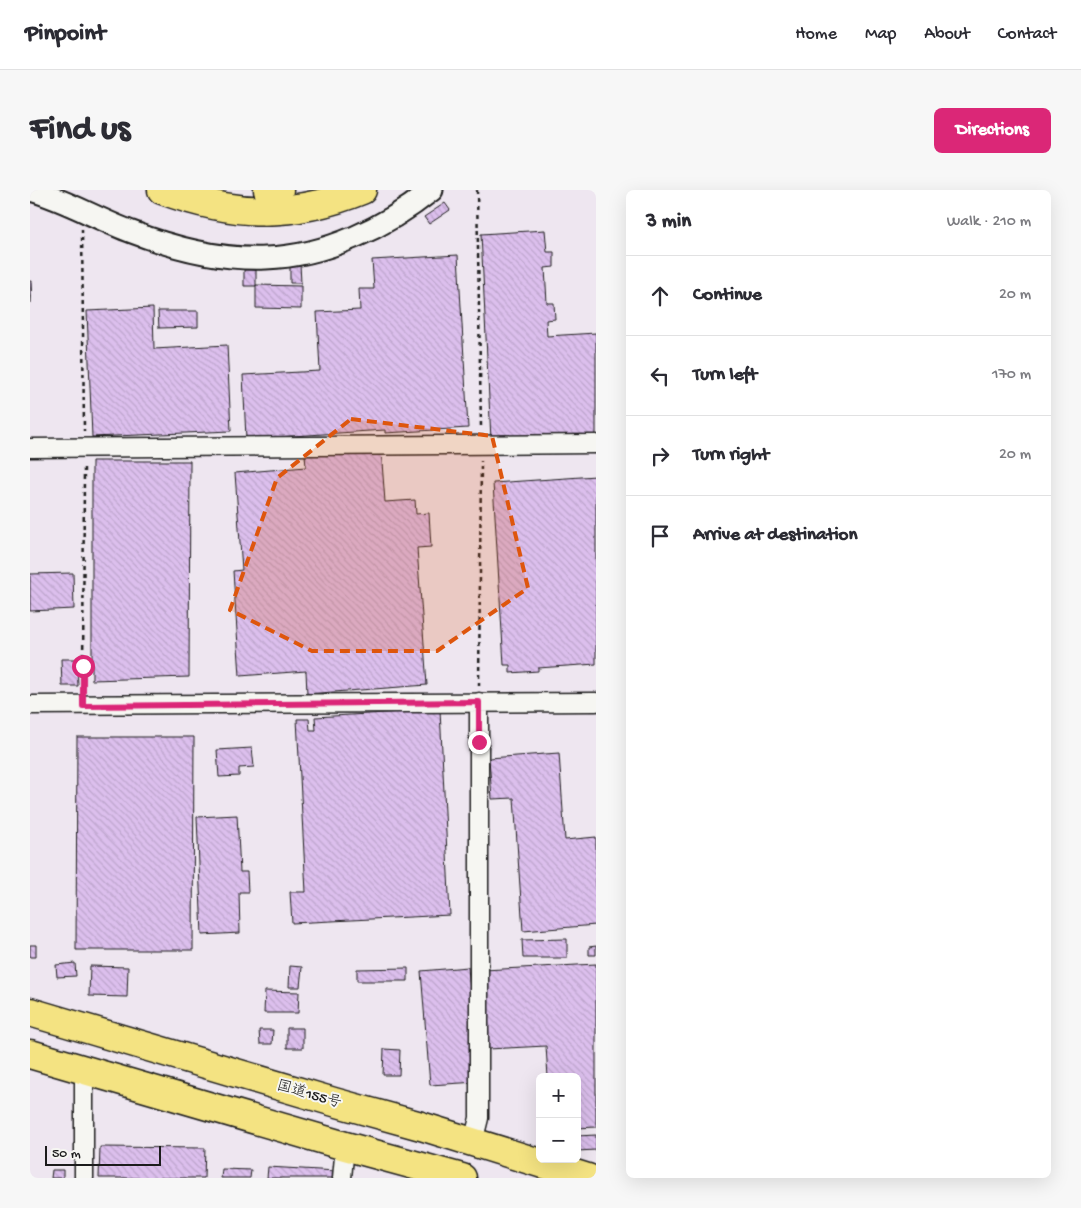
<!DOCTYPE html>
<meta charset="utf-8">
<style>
:root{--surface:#fff;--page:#f7f7f7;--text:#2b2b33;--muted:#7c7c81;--line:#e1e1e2;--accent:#db2777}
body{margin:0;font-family:"Gochi Hand","Klee One",sans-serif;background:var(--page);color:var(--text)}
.controls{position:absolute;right:15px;bottom:15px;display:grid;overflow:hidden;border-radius:8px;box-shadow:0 5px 20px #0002}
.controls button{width:45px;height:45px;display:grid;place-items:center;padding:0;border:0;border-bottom:1px solid var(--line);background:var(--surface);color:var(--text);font:25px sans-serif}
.scale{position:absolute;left:15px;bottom:12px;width:116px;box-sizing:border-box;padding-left:5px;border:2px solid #1c1c1c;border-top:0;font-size:14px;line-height:18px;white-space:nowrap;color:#1c1c1c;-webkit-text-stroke:4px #f6f6f2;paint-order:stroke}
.stop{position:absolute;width:15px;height:15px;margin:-11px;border:4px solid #db2777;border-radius:50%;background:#fff}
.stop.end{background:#db2777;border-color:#fff;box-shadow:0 1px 5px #0008}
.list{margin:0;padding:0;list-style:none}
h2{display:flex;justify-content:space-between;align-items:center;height:65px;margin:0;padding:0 20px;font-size:21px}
h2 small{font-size:16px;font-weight:400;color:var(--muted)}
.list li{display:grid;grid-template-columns:32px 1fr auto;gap:15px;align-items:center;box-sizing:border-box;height:80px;padding:0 20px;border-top:1px solid var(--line)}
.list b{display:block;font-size:19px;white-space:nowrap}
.list em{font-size:16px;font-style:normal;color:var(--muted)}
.icon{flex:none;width:28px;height:28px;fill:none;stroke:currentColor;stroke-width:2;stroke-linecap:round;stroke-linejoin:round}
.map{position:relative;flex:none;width:566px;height:988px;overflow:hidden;border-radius:8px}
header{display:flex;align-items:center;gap:30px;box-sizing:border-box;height:70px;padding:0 25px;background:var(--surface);border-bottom:1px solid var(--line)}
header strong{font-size:24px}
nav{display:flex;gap:28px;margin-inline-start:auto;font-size:18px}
.intro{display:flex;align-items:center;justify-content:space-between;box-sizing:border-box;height:120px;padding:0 30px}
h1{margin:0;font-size:35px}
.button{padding:12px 22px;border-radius:8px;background:var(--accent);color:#fff;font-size:18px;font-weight:700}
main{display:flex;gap:30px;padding:0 30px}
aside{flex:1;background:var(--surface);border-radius:8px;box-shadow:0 5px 20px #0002}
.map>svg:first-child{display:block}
.building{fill:url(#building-back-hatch);stroke:#1c1c1c}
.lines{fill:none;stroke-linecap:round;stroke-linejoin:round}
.minor-casing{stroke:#1c1c1c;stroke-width:21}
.tertiary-casing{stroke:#1c1c1c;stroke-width:25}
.trunk-casing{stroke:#1c1c1c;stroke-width:31}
.motorway-casing{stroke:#1c1c1c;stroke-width:31}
.path{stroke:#1c1c1c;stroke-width:2.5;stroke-dasharray:4 4;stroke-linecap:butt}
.minor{stroke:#f6f6f2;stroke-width:18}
.tertiary{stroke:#f6f6f2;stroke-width:21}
.trunk{stroke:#f4e382;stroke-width:28}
.motorway{stroke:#f4e382;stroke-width:28}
.route{stroke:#db2777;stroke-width:6}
.marked{fill:#de560d;fill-opacity:0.2;stroke:#de560d;stroke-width:4;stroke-dasharray:10 6;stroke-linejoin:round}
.labels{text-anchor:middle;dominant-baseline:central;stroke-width:4;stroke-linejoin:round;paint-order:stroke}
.street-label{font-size:15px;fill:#1c1c1c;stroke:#f6f6f2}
</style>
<header>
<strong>Pinpoint</strong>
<nav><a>Home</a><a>Map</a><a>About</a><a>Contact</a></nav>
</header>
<div class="intro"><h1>Find us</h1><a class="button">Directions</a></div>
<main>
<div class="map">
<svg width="566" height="988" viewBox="0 0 566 988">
<defs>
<pattern id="building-back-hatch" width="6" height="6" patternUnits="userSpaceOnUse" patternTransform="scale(1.25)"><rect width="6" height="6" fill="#dcbfed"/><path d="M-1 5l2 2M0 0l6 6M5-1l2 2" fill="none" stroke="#bca4cb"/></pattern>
</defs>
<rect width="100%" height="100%" fill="#eee6f0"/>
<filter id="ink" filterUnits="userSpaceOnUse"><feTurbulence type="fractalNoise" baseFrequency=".02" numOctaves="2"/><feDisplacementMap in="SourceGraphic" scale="10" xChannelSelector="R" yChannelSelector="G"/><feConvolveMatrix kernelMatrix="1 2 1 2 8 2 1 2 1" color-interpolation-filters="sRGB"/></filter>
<g filter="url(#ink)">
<path class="building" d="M415 13 420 20 399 34 394 27Z
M515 40 517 62H524V77L515 78 517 113H524L525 129 516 130 517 146 566 143V245L461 250 451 44Z
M428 65 438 238 355 243V240L216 249 213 185 290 181 287 122 330 120 329 99H344L342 70Z
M270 74 271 93H260V75Z
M214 80H226V96H214Z
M0 91H2L1 113H0Z
M226 95 271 96V119L226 118Z
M123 118 124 159 197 155 201 241 62 247 57 121Z
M128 121H168V137L129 138Z
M351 259 355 312 385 310 386 324 399 323 401 357 387 358 397 495 277 504 276 481 210 486 203 381 212 380 205 283 276 277 275 265Z
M62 271H160L159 487 62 490Z
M566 286V474L508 478V481L480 483V475H474L463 293Z
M43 383 44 419 0 421V384Z
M31 469H47L48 496H32Z
M410 520 420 725 262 733 260 702H276L267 529H279L280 540H286L285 527Z
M47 547H164L163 760H46Z
M222 558 224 577 209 578V586L189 587 187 560Z
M529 563 535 650 566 647V735L493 741 484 608 462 609 459 568Z
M207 625 210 682H217L218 702H209L210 743 172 745 167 627Z
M537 749V768H493L492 750Z
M0 755H6V767H0Z
M566 756V765H559V757Z
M45 773 46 786 27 787 26 775Z
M566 774V937L547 938V887H518L516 856 458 859 454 780Z
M60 776 98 777 97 807 59 806Z
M260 776 272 777 270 797H259Z
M438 777 447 892 400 895 391 781Z
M378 778V791H327V779Z
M235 801 269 802 268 823H234Z
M257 838H273V858H257Z
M229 840H243L242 854H230Z
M354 859 370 860 369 885H353Z
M566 945V960L547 961V946Z
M70 957 175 958 174 988H69Z
M238 977 306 981V988H237Z
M192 979 221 980 220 988H191Z
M22 980H33V988H21Z"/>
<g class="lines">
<g class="minor-casing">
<path id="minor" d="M0 258 566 254
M0 515 566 512
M443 952 449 928V512
M54 988V880
M312 988 315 956"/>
</g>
<g class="tertiary-casing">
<path id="tertiary" d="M0 0C36 10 67 29 102 42 144 58 190 70 236 68 296 66 356 37 402 0"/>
</g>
<g class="trunk-casing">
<path id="trunk" d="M0 822 304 912 391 936 558 988
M0 864 315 956 432 988"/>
</g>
<g class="motorway-casing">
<path id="motorway" d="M132 0C203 26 261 29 332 0
M238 0H249"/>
</g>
<path class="path" d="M447 0 451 238
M52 39 54 241
M449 496 451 271
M53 498 54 274"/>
<use href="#minor" class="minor"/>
<use href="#tertiary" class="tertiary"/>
<use href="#trunk" class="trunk"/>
<use href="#motorway" class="motorway"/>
</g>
</g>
<g class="lines" filter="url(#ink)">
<path class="route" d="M53 476V516L449 512V552"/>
</g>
<path class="marked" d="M321 229 462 246 498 398 407 461H282L200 420 247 288Z"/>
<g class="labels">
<g class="street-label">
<text transform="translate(279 905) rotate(16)">国道155号</text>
</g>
</g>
</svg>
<div class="controls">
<button>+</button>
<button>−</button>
</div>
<div class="scale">50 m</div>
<div class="stop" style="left:53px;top:476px"></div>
<div class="stop end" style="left:449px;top:552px"></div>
</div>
<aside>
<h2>3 min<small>Walk · 210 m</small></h2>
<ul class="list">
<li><svg class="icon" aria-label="ahead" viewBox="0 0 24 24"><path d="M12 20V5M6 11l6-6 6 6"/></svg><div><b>Continue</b></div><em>20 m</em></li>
<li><svg class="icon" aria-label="left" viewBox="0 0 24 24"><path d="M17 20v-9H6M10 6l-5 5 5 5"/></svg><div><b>Turn left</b></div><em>170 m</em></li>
<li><svg class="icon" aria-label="right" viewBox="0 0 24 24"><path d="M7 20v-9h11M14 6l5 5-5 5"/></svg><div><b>Turn right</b></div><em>20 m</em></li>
<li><svg class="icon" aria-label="arrive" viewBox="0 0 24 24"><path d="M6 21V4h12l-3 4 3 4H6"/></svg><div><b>Arrive at destination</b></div></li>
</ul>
</aside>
</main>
